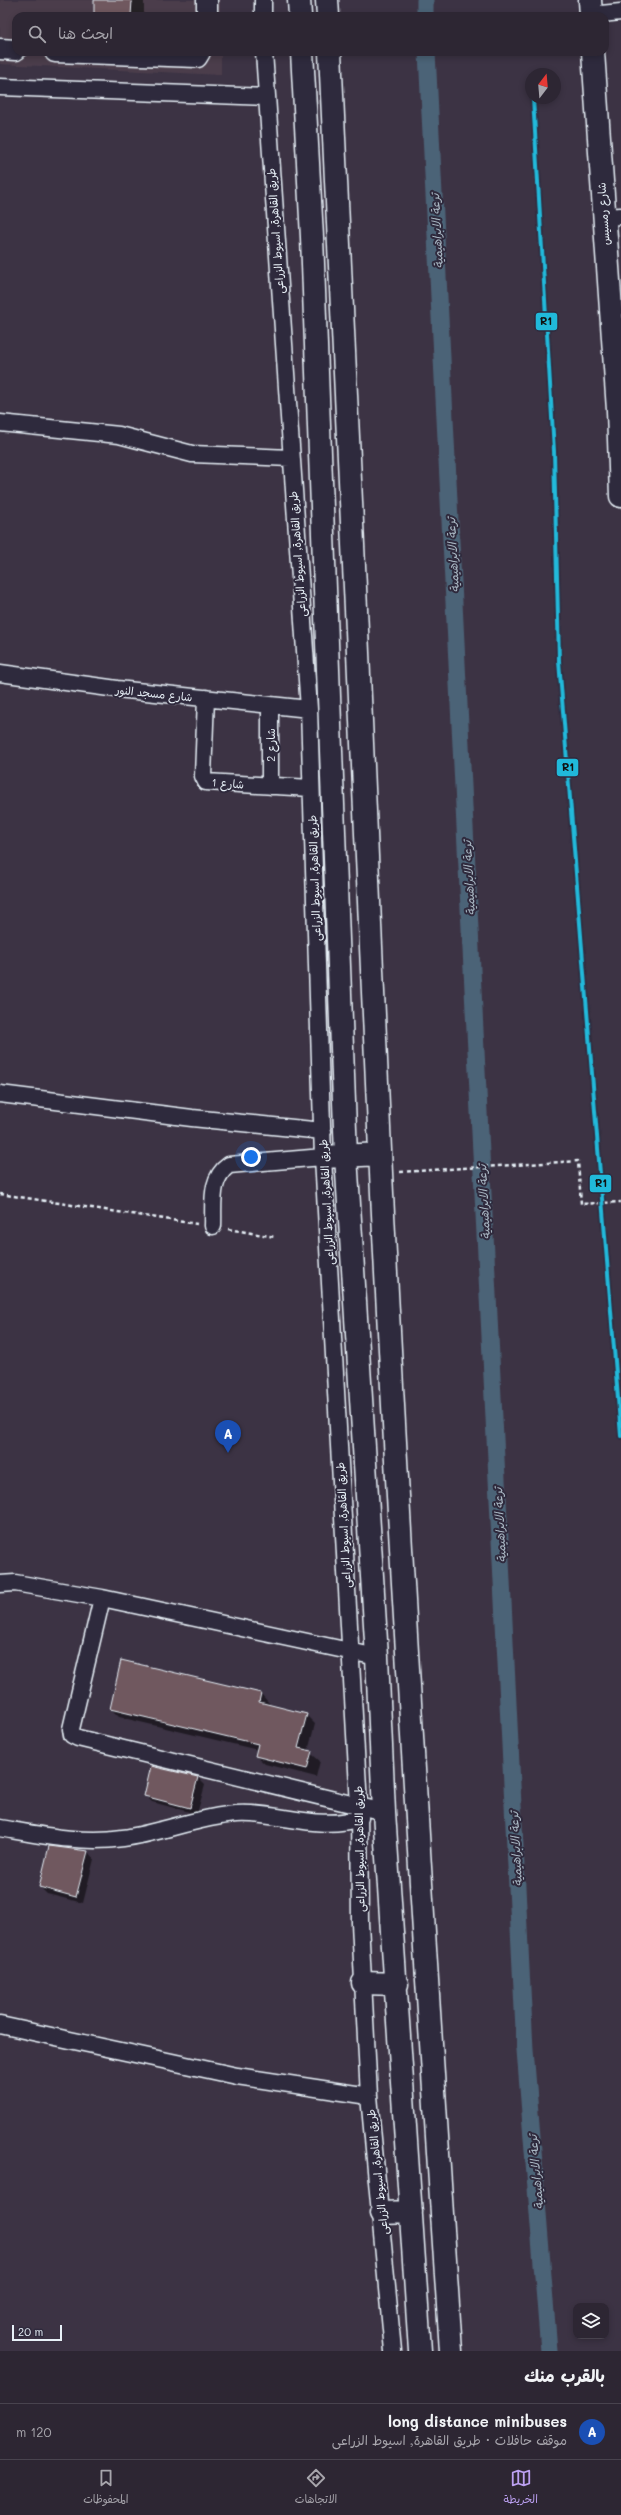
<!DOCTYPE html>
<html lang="ar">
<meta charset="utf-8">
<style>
:root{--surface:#2d2633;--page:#39323f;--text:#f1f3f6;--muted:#a7a5ac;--line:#48434e;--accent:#bca0f2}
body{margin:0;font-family:Mali,"Playpen Sans Arabic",sans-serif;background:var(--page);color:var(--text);direction:rtl}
.controls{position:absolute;right:12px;bottom:12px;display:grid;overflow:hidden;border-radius:8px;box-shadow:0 2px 6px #0003}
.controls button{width:36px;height:36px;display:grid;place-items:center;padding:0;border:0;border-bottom:1px solid var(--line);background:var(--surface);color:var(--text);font:20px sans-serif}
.compass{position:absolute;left:525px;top:68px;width:36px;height:36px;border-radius:50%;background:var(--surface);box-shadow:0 2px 6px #0003;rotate:16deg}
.scale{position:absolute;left:12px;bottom:10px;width:50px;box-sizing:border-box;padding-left:4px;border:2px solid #e8f1f8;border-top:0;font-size:11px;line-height:14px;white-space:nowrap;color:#e8f1f8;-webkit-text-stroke:3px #2f2a3d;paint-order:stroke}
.you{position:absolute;left:251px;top:1157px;width:14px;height:14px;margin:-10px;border:3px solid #fff;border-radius:50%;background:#1a73e8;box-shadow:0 0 0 6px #1a73e833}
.badge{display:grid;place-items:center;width:26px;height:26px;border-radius:50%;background:var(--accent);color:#fff;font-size:13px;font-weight:700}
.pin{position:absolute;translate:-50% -33px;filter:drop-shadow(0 1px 2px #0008)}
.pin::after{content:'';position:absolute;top:21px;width:14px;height:12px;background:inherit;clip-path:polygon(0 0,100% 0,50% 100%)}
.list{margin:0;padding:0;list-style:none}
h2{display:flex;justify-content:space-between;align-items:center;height:52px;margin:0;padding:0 16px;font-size:17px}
h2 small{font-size:13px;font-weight:400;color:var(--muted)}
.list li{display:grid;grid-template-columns:26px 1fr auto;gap:12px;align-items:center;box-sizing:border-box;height:56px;padding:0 16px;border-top:1px solid var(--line)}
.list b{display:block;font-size:15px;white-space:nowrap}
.list p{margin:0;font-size:13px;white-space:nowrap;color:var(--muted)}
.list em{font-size:13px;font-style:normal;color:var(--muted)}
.icon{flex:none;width:22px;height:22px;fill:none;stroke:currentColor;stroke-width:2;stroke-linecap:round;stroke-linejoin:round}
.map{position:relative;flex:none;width:621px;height:2351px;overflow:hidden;direction:ltr}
.search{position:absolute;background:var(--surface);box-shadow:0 2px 6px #0003;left:12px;right:12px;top:12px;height:44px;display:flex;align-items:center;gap:10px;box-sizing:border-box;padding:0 14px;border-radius:12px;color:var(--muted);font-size:15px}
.sheet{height:108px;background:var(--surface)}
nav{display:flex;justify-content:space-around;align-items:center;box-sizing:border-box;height:56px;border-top:1px solid var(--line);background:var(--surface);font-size:11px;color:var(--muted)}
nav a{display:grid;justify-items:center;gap:2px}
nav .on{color:var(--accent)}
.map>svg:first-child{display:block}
.built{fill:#4b3e4c}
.shadow{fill:#0007}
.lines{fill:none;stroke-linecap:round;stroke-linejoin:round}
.canal{stroke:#4c6377;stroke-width:17}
.building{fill:#6f585f;stroke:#e8f1f8}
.minor-casing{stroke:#e8f1f8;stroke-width:19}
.tertiary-casing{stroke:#e8f1f8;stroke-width:23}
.secondary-casing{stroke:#e8f1f8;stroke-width:25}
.trunk-casing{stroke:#e8f1f8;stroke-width:25}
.path{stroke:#e8f1f8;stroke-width:2.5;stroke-dasharray:4 3;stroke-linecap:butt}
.minor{stroke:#2f2a3d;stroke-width:16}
.tertiary{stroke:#2f2a3d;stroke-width:20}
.secondary{stroke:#2f2a3d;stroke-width:22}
.trunk{stroke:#2f2a3d;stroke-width:22}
.rail-1-casing{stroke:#2f2a3d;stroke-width:7}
.rail-1{stroke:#20b9da;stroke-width:4}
.labels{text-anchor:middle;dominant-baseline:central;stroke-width:4;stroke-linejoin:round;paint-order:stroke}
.street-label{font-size:11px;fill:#e8f1f8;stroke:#2f2a3d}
.water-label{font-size:12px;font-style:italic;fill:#aab8c4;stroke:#2f2a3d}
.line-badge{stroke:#2f2a3d;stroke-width:1.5}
.pale-badge-label{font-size:11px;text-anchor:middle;font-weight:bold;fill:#111}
</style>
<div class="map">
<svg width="621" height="2351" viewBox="0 0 621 2351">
<rect width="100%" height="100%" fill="#3c3344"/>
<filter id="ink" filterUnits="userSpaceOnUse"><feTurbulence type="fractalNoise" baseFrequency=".025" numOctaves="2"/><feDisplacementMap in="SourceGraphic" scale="8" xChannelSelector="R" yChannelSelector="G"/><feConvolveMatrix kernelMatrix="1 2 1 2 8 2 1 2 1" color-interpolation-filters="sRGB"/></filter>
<g filter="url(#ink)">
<path class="built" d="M0 0H220V16H16V52H221V75L0 64Z"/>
<path class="shadow" d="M95 0H144V16H95Z
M261 1694 269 1703V1706L306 1715 315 1724 308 1751 320 1761 316 1777 265 1764 256 1756 258 1750 119 1717 111 1709Z
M198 1778 205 1785 197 1814 152 1802 145 1795Z
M88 1852 94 1859 83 1903 47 1894 40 1887Z"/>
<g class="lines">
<path class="canal" d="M425 0V16
M427 52 525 2050 549 2351"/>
</g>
<path class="building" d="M94 0H132L131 16H94Z
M121 1660 261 1693 259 1702 307 1714 298 1748 312 1751 307 1769 255 1756 258 1744 110 1709Z
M151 1766 198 1777 190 1808 144 1796Z
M49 1846 88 1851 76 1897 39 1887Z"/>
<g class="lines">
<g class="minor-casing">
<path id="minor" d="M263 0V16
M591 15 621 12
M264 52 309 709 323 1157 359 1806 360 1923 369 2096 393 2351
M0 87 266 97
M603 217 621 216
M0 423 119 435 192 454 290 458
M0 673 117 689 309 709
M206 698 203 776 206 782 311 788
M270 705V786
M0 1094 192 1118 323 1131
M213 1226C214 1204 209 1179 229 1165L323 1157
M0 1584 15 1583 102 1598 377 1657
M102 1598 71 1729 72 1735 78 1738 384 1812
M0 1828C41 1835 82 1844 123 1838 161 1833 198 1817 236 1814 278 1811 318 1832 360 1818
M0 2025 237 2076 369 2096"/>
</g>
<g class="tertiary-casing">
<path id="tertiary" d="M207 0V16
M0 49 16 50
M55 52 197 57 200 52"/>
</g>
<g class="secondary-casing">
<path id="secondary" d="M590 0 591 16
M593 52 618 410 621 496"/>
</g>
<g class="trunk-casing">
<path id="trunk" d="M299 0 300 16
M327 0 328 16
M302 52 312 237 346 1156 377 1657 384 1812 420 2351
M330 52C350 426 363 799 381 1173 400 1566 425 1958 451 2351
M323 1157 380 1154
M363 1983 397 1984
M381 2213 411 2212"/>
</g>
<path class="path" d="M400 1172 578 1161 581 1204 621 1202
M0 1194 197 1224
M228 1229 275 1237"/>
<use href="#minor" class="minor"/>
<use href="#tertiary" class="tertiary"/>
<use href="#secondary" class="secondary"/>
<use href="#trunk" class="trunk"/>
<g class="rail-1-casing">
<path id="rail-1" d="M533 98 554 451 559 661 621 1436"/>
</g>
<use href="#rail-1" class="rail-1"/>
</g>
</g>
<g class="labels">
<g class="street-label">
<text transform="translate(603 214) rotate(-94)">شارع رمسيس</text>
<text transform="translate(275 231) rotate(-94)">طريق القاهرة, اسيوط الزراعى</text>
<text transform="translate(297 554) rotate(-94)">طريق القاهرة, اسيوط الزراعى</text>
<text transform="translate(154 693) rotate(6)">شارع مسجد النور</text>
<text transform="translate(270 745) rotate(-90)">شارع 2</text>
<text transform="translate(228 783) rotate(4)">شارع 1</text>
<text transform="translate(314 878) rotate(-92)">طريق القاهرة, اسيوط الزراعى</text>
<text transform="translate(326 1202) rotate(-93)">طريق القاهرة, اسيوط الزراعى</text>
<text transform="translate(343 1525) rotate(-93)">طريق القاهرة, اسيوط الزراعى</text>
<text transform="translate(359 1849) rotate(-91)">طريق القاهرة, اسيوط الزراعى</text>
<text transform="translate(377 2172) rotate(-96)">طريق القاهرة, اسيوط الزراعى</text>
</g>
<g class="water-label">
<text transform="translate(436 231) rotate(-93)">ترعة الابراهيمية</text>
<text transform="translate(452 555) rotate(-93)">ترعة الابراهيمية</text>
<text transform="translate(468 878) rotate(-93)">ترعة الابراهيمية</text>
<text transform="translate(483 1202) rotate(-93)">ترعة الابراهيمية</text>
<text transform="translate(499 1525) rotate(-93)">ترعة الابراهيمية</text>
<text transform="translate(515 1849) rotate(-93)">ترعة الابراهيمية</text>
<text transform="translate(535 2172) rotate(-95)">ترعة الابراهيمية</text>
</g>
</g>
<g class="line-badge">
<rect x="535" y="312" width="23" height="19" rx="4" fill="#20b9da"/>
<rect x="556" y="758" width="23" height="19" rx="4" fill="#20b9da"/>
<rect x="589" y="1174" width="23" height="19" rx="4" fill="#20b9da"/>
</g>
<g class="pale-badge-label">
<text x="546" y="325">R1</text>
<text x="568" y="771">R1</text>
<text x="601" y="1187">R1</text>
</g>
</svg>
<div class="controls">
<button><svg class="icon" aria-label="layers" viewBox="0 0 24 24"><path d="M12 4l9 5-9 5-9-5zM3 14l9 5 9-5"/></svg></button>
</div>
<svg class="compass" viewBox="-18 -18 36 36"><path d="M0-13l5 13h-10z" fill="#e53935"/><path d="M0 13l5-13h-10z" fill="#a7a5ac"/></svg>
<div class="scale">20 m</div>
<div class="you"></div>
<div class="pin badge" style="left:228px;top:1453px;background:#1a4fb4">A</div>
<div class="search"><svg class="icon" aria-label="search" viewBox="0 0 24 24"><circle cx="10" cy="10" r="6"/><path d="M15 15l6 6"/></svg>ابحث هنا</div>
</div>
<section class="sheet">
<h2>بالقرب منك<small></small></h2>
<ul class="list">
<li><span class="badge" style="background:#1a4fb4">A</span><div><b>long distance minibuses</b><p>موقف حافلات · طريق القاهرة, اسيوط الزراعى</p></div><em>120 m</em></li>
</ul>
</section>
<nav>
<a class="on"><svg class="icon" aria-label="map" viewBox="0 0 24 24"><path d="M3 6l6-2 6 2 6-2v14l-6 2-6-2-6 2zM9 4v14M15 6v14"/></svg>الخريطة</a>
<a><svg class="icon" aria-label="directions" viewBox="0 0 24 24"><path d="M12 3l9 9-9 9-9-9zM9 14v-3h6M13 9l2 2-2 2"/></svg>الاتجاهات</a>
<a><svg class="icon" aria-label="saved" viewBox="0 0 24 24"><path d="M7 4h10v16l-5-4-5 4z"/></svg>المحفوظات</a>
</nav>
